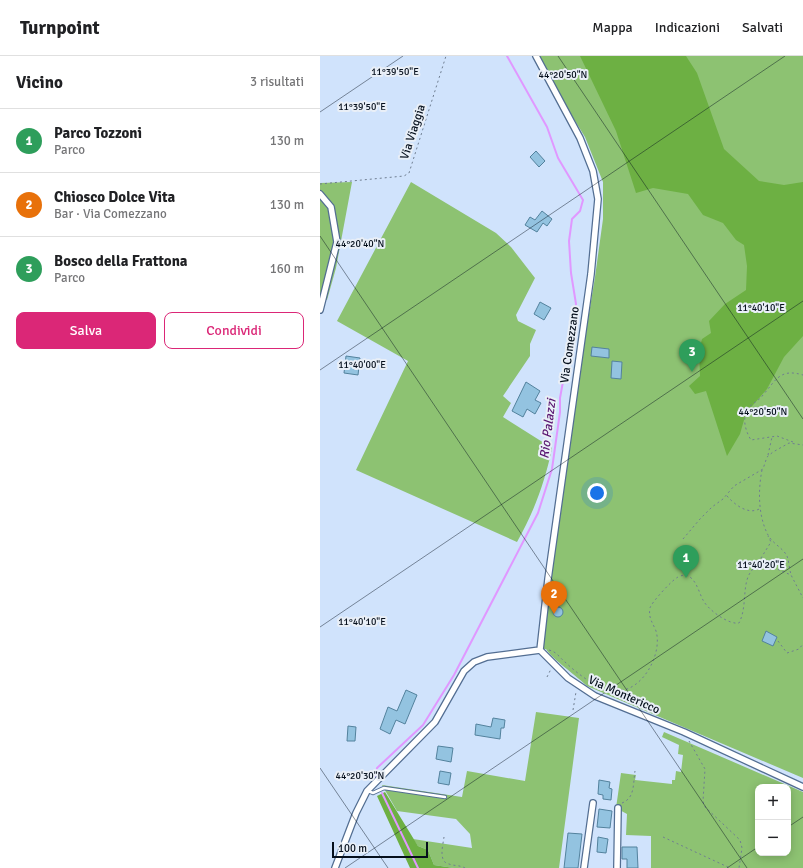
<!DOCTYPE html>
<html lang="it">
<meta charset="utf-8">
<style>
:root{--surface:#fff;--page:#f6f6f6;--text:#202124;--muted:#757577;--line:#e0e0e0;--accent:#db2777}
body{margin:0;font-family:Signika,sans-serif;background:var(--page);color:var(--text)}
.controls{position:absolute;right:12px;bottom:12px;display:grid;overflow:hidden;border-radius:8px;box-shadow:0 2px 10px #0003}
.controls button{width:36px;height:36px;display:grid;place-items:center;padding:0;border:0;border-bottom:1px solid var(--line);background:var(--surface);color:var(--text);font:20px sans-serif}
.scale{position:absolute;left:12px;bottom:10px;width:96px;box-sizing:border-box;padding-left:4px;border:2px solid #050f1c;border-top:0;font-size:11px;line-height:14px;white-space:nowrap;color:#050f1c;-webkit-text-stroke:3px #e9eff7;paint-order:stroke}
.you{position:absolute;left:277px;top:437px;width:14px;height:14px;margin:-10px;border:3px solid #fff;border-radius:50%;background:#1a73e8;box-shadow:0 0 0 6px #1a73e833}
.badge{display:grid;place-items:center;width:26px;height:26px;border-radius:50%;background:var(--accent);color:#fff;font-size:13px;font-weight:700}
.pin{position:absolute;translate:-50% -33px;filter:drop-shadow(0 1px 2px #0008)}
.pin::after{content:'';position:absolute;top:21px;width:14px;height:12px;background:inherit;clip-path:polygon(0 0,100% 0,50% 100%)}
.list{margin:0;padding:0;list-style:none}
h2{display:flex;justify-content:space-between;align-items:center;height:52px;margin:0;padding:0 16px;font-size:17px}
h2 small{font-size:13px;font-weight:400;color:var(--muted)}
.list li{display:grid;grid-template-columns:26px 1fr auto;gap:12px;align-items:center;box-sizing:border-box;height:64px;padding:0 16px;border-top:1px solid var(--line)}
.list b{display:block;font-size:15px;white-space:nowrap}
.list p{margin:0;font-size:13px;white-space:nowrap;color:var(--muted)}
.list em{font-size:13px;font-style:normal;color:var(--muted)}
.actions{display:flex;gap:8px;padding:12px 16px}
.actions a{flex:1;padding:9px 0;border:1px solid var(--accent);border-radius:8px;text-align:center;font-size:14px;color:var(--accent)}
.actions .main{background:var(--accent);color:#fff}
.map{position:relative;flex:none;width:483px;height:812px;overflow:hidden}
header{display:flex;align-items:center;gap:24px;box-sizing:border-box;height:56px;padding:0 20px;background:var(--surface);border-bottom:1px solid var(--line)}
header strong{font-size:19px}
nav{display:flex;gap:22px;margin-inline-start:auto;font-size:14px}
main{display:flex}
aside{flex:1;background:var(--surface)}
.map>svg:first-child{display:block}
.green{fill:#8dc272;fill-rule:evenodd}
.forest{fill:#6db043}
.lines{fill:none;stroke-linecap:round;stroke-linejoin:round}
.stream{stroke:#e098ff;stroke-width:2}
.building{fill:#93c3e0;stroke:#53829d}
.lane-casing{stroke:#536e92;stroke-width:4.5}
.street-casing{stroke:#536e92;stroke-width:8}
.path{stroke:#6f7e91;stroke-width:1;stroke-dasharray:2 3;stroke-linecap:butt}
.lane{stroke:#fff;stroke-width:2.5}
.street{stroke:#fff;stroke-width:5.5}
.ticks{fill:none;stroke:#050f1c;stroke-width:1;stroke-opacity:0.45}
.labels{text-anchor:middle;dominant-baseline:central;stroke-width:4;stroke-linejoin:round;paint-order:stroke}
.street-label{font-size:12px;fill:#050f1c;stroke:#e9eff7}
.water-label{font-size:13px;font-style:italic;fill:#5a1671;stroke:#e9eff7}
.ticks-label{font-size:10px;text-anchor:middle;fill:#050f1c;stroke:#e9eff7;stroke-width:4;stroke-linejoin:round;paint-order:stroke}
</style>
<header>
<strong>Turnpoint</strong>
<nav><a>Mappa</a><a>Indicazioni</a><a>Salvati</a></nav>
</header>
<main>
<aside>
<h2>Vicino<small>3 risultati</small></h2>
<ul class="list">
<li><span class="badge" style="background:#2e9e5b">1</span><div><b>Parco Tozzoni</b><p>Parco</p></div><em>130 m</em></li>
<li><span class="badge" style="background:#e8710a">2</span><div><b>Chiosco Dolce Vita</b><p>Bar · Via Comezzano</p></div><em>130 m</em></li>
<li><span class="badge" style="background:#2e9e5b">3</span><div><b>Bosco della Frattona</b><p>Parco</p></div><em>160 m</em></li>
</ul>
<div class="actions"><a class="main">Salva</a><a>Condividi</a></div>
</aside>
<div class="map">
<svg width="483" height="812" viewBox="0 0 483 812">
<rect width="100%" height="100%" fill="#d0e3fc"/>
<path class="green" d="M215 0H483V722L267 630C258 621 231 602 226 593H221L248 386 275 221 283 163V126L265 81Z
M32 126 16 212 7 244 0 243V127Z
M91 126 176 177 191 191 215 222 196 259 198 265 216 274 210 288V300L183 340 191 347 183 361 232 392C225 426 214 456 197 486L36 414 88 305 17 265Z
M216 656 259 662 239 812H134L114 809 108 794 98 790 93 783 152 792 150 778 136 763 77 755 62 729 142 741 147 715 205 725Z
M344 676 483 736V812H331V780L306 779 307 758 296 752 301 717 316 719 315 724 352 728V724H355L356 715 361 716 363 699 358 698 359 689 342 681ZM438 731H468V797H438Z"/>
<path class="forest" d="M260 0H366L377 17 404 93 439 125 464 129 483 126V280L464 301 447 333 426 357 420 378 407 400 386 335 375 338 369 330 380 320 379 295 382 283 391 277 389 265 405 248 426 234 427 210 424 189 416 184 403 167 383 159 368 138 333 132 316 137 296 75Z
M65 736 98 790 108 794 114 809 134 812H90L57 740Z"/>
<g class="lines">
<path class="stream" d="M56 722 57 712 103 669 134 619 218 457 232 413 240 356V342L246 309 256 270 254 261 256 248 251 217 249 185 252 163 260 155 263 144 238 102 227 71 187 0
M62 737 98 812"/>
</g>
<path class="building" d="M216 95 225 105 219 111 210 101Z
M222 155 232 163 227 170 223 167 217 176 205 169 210 161 215 164Z
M220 246 231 252 224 264 214 258Z
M272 291 289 293V302L271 300Z
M26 300 40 302 38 319 24 317Z
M292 305 302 306 301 323 291 322Z
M206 326 220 335 215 344 221 347 215 358 207 353 203 361 192 355Z
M233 556a5 5 0 1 1 10 0a5 5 0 1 1-10 0Z
M446 575 457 581 453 590 442 585Z
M86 634 97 639 85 668 76 664 70 678 60 673 68 651 77 655Z
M173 662 185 664 184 672H181L180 683 155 679 156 668 171 671Z
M28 670 36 671 35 685H27Z
M118 690 133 692 131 706 116 703Z
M120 715 131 717 129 729 118 727Z
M279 724 290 726 289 732 292 733 291 744 283 743V739L278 738Z
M279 753 292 755 290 772 277 771Z
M248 777 262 778 258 812H244Z
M278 781 288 783 286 797 277 796Z
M302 791H317L318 812H307V803H302Z"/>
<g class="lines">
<g class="lane-casing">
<path id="lane" d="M48 735 53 737 64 732 125 741"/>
</g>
<g class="street-casing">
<path id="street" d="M216 0 260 82 273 115 278 143 271 218 228 523 220 594
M0 138 11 151 17 186 0 254
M15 812 36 757 47 735 115 666 144 615 154 606 167 601 220 594 248 622 275 640 364 676 483 731
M264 812 273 747
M297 812 298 752"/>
</g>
<path class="path" d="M0 128 84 120 89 117 126 0
M473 386 457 380 431 384C426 376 422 364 427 354 430 348 439 345 443 339 456 324 460 312 483 319
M448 399 452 381
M442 414C438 434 438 460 448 479 452 487 463 492 467 500 469 505 469 513 471 518
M407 440C415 449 429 460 441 452
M363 483 380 463 392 451 403 443 414 430 443 413 447 401 453 396 469 387 483 389
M443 507 441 502 451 486 448 480
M458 585 467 597 479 593 483 588
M229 594C237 596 239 601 245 606 260 620 285 640 307 633 327 626 342 595 336 575 333 567 328 562 330 552 331 547 352 524 358 521 374 513 378 535 383 544 388 554 409 569 419 567 430 546 417 516 443 507L471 519 483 542
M227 621 231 613
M253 654 256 636
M369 685 385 713 383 745 384 750 420 784 422 792 419 812
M302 747C315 742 313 728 315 715
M124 781C123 789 118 806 129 808 134 810 140 809 145 812
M343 781 410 812"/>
<use href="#lane" class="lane"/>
<use href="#street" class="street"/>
</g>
<path class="ticks" d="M238 0 483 363M0 56 83 0M0 180 427 812M0 314 465 0M0 571 483 245M0 712 68 812M468 771 483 761M25 812 483 503M407 812 438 791"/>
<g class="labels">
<g class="street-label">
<text transform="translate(93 76) rotate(-72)">Via Viaggia</text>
<text transform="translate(250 289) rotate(-82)">Via Comezzano</text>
<text transform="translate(304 639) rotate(24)">Via Montericco</text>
</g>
<g class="water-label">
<text transform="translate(228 373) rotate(-83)">Rio Palazzi</text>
</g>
</g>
<g class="ticks-label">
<text x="75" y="19">11°39'50"E</text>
<text x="243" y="22">44°20'50"N</text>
<text x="42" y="54">11°39'50"E</text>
<text x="40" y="191">44°20'40"N</text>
<text x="441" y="255">11°40'10"E</text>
<text x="42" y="312">11°40'00"E</text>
<text x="443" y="359">44°20'50"N</text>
<text x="441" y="512">11°40'20"E</text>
<text x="42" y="569">11°40'10"E</text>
<text x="40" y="723">44°20'30"N</text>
</g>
</svg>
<div class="controls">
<button>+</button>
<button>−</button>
</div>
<div class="scale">100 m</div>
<div class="you"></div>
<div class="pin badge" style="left:366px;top:522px;background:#2e9e5b">1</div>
<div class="pin badge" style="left:234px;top:558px;background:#e8710a">2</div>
<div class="pin badge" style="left:372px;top:316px;background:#2e9e5b">3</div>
</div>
</main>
